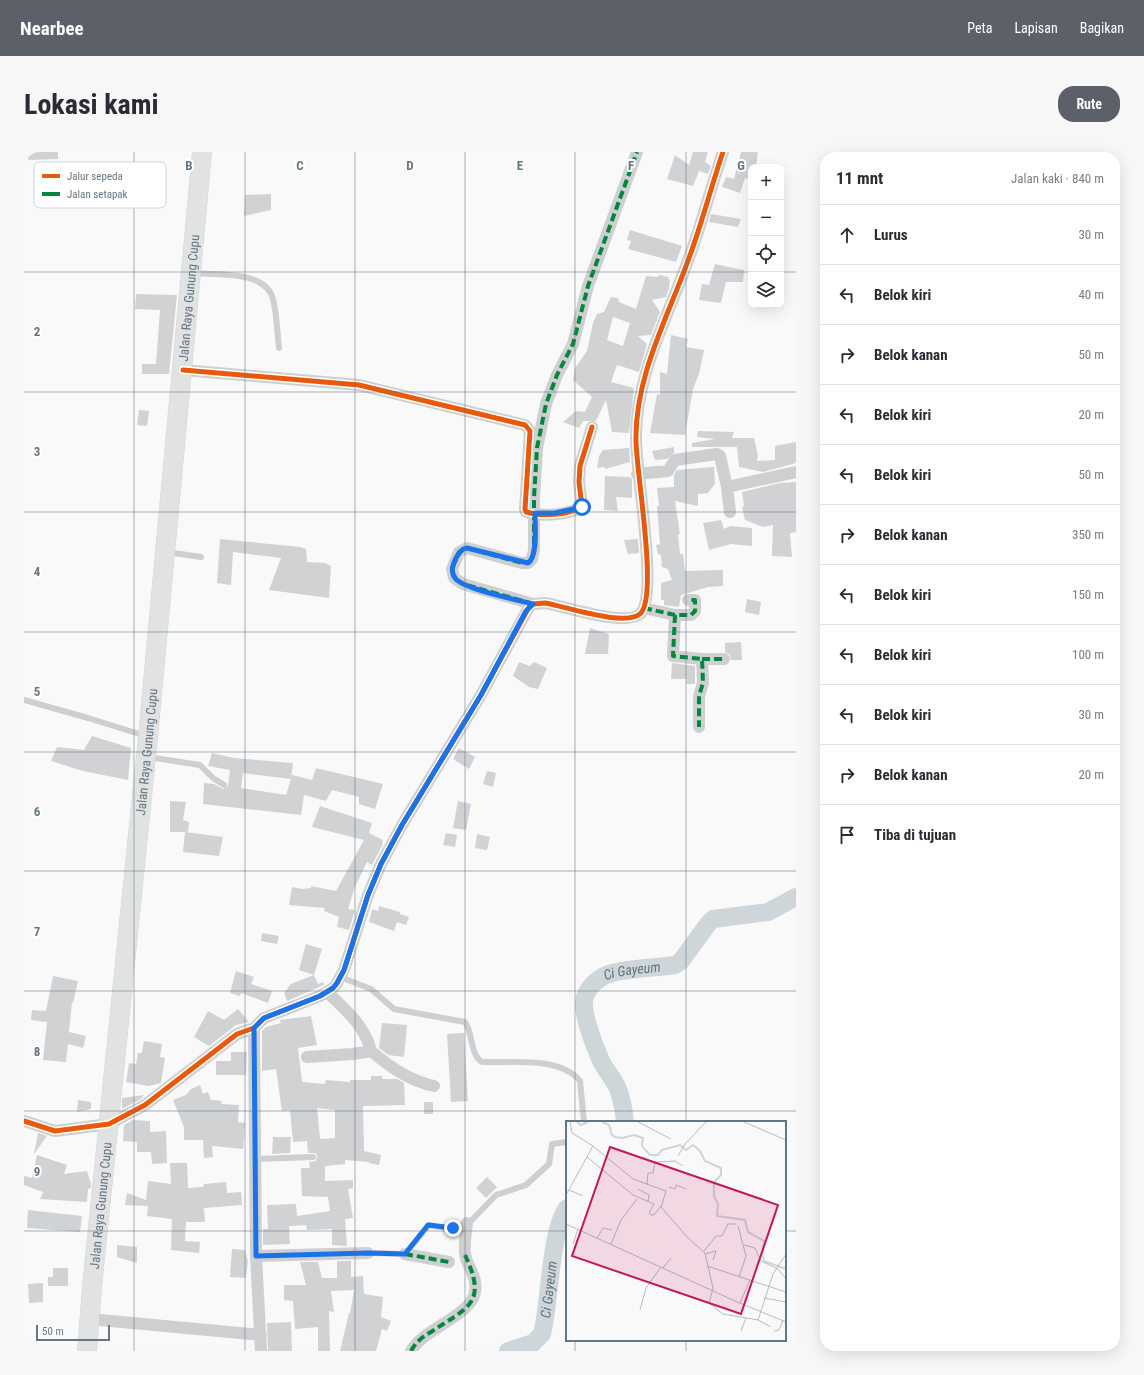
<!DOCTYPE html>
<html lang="id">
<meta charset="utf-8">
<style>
:root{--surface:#fff;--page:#f7f7f7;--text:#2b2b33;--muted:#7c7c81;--line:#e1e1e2;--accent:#5c6169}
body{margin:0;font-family:"Roboto Condensed",sans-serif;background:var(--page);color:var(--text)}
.controls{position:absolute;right:12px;top:12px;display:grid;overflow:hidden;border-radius:8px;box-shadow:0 4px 16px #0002}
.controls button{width:36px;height:36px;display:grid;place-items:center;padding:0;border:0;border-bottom:1px solid var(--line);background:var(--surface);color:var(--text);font:20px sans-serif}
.scale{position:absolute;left:12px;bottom:10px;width:74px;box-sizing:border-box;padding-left:4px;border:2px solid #657683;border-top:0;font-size:11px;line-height:14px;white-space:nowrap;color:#657683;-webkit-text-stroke:3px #fff;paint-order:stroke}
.stop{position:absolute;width:12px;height:12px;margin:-9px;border:3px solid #1a73e8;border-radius:50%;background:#fff}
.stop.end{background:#1a73e8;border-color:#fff;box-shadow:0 1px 4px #0008}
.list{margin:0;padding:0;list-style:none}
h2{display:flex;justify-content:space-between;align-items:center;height:52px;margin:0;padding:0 16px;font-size:17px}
h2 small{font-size:13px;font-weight:400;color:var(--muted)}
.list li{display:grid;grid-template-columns:26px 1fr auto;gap:12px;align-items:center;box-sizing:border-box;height:60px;padding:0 16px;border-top:1px solid var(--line)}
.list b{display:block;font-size:15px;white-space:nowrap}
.list em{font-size:13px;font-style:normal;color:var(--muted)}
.icon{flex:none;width:22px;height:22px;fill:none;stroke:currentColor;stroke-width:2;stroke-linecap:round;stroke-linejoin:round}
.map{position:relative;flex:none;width:772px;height:1199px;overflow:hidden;border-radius:16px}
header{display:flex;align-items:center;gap:24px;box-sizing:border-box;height:56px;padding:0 20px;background:var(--accent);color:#fff}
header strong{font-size:19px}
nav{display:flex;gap:22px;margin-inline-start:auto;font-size:14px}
.intro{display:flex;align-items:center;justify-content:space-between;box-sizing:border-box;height:96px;padding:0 24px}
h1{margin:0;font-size:28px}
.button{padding:10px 18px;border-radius:16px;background:var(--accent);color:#fff;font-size:14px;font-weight:700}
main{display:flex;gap:24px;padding:0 24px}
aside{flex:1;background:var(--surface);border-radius:16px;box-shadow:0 4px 16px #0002}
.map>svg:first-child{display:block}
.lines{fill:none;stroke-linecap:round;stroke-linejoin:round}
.river{stroke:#ced6d9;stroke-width:18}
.building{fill:#d0d2d3;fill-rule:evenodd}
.trunk-casing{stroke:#d5d6d6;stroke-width:20}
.service{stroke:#cecfd0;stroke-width:6}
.minor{stroke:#cecfd0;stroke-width:12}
.trunk{stroke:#e1e2e2;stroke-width:19}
.quiet{stroke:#00873e;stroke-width:4;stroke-dasharray:8 4;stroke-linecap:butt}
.cycleway-casing{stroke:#fff;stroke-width:8}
.cycleway{stroke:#e8590c;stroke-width:5}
.route{stroke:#1a73e8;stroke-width:5}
.grid{fill:none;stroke:#657683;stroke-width:1;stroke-opacity:0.55}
.labels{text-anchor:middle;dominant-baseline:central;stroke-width:4;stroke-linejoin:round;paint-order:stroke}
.street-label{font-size:13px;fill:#657683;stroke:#fff}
.water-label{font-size:14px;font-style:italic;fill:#60757c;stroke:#fff}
.inset-river{fill:none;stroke:#ced6d9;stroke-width:2}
.inset-road{fill:none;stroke:#b5bdc3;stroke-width:1}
.view{fill:#c2185b;fill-opacity:0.15;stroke:#c2185b;stroke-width:2}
.inset-edge{fill:none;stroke:#657683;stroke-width:2}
.key{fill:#fff;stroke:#d1d6da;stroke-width:1}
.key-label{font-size:11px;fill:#657683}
.grid-label{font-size:13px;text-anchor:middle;font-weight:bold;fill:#657683;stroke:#fff;stroke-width:4;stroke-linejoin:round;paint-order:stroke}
</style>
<header>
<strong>Nearbee</strong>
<nav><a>Peta</a><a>Lapisan</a><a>Bagikan</a></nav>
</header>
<div class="intro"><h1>Lokasi kami</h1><a class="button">Rute</a></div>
<main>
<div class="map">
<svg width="772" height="1199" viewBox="0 0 772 1199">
<rect width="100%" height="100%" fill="#f9f9f9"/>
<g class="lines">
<g class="river">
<path id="s1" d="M601 970C600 959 598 948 594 937 590 927 582 919 577 909 571 895 559 864 560 850 561 837 575 824 588 821 608 816 631 816 651 813L657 809 684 772 689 767 744 760 772 745"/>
<path id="s2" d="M484 1199 509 1191 518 1182C526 1151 526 1080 543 1056"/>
</g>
</g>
<path class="building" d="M3 0H34V7L4 8Z
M669 0H684L681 10 687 14 684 22 675 19 669 34 643 27 651 3 665 13Z
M717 0H734L732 15H727V28L721 26 716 41 698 35 702 25 710 27Z
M247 42V58L220 64 221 43Z
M687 62 717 67 714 75 685 70Z
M606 78 658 94 652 110 604 97 607 89 603 88Z
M691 112 720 118 719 130H702L697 151 675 148 678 132 685 133Z
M635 123 644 125 646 129 645 137 642 145 628 148 636 160 627 183 614 184 623 192 615 220 593 213 587 230 610 236 605 281 588 280 582 248 572 269H559L555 276 539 270 552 259 561 260 568 245 549 228 551 216 563 199 569 171 573 162 580 160 587 145 594 146 595 150 612 157 622 124 634 125ZM589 165 606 171 599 194 583 188Z
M112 142 153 143 145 222H118V212H132L136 158 111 157Z
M647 183 664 187 662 195 680 198 675 222 669 237 661 283 626 281 633 242 636 243V220L643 222Z
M115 258 125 259 123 274 113 273Z
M674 279 710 280 708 286H730L734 304 733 309 751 308V294L772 290V311L739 320 715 315 713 295H668V291L691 287 673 285Z
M650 295V301L643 307 631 308 628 299Z
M605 296 606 310 581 317V315L573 316 575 304 579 298Z
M690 315 691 332 684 341 674 342V354L651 349 656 382H654L656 402H659L661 419 699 418V434L684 435 657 443 655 455 640 453V448H637V431L648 428 644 417 638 415 637 403 634 402 632 393 636 392 633 354H635L633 336 650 335V323L653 318Z
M581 324 606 325 608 327V346L592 345 594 359 580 358Z
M772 330V380L766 381 768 405 748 404 749 373 739 375 721 368 718 355 720 354 718 340 756 331Z
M697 368 700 377 706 374 728 376V394L707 392 685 398 679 371Z
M196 387 276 395 282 397 283 410 301 411 307 414 305 446 245 438 257 406 209 400 207 433 193 431Z
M614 387 615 401 604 402 600 388Z
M723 447 737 450 735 463 721 460Z
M566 476 585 482 584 502H561Z
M717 490 718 508H707L706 503 701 500V491Z
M495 510 506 514 510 510 523 516 514 537 505 535 489 524Z
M648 511 671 514V532H662L663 527H647Z
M68 584 107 596 104 628 59 619 27 609 33 595 60 598Z
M435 596 451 605 445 617 429 607Z
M188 601 210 606 269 611 267 627 268 623 288 628 292 616 359 632 351 657 335 652V645L308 638 302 649 280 643 277 663 179 652 180 631 190 632 199 637 204 634 206 618 184 614ZM219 621 267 627 262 643 217 636Z
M463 619 472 621 469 635 459 632Z
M146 649 162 650 159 668 165 670 164 680H146Z
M434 649 447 652 442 678 429 676Z
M296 654 348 671 345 681 359 688 358 691 359 692 348 713 343 710 331 735 324 757 331 758 325 778 313 775 315 765 300 759 301 756 265 753 268 735 278 737 287 736V734L312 739 340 688 288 675Z
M161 680 199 685 195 704 159 700Z
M422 681 433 683 431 695 419 693Z
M453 682 466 685 463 698 451 696Z
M355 754 376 760V762L385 765 382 773 373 770 370 779 345 770 348 757 354 759Z
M238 781 255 784 253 792 237 789Z
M282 792 298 797 290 823 275 818Z
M212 819 230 825 227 832 248 839 244 851 217 841 216 844 206 841Z
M290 823 294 832 299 830 300 833 263 849 260 841 267 832Z
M29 824 54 829 49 851 48 850 45 880 62 884 59 896 44 892 42 910 19 908 23 870 7 868 8 858 22 859Z
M214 857 225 870 212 873 185 894 170 885 184 859 200 868Z
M287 864 293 893 274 896 278 930 301 932 302 928 326 930V928H347V924H358V927H373L380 931 381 953 339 954 340 999 357 1003 355 1013 345 1011V1010L321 1008V1012L301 1014V1029L329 1028V1036L324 1037 329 1066 321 1067 323 1094 308 1093V1077L283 1078 282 1073 265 1074 266 1092 239 1093V1077H244L243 1053 272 1052 273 1064 306 1059 304 1045 278 1044 277 1016H286L285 1010 292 1009 293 1003 291 1001H284L283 989 269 990 266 958 258 959 252 917 238 919V879L242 875 257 871 256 868ZM293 956 311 958V986L296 987Z
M358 871 383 873 380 905 364 903 355 896Z
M440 881 444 949 427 950 423 882Z
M120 889 138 892 136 905 141 906 137 931 125 934 102 930 105 911 112 912 114 901H118Z
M207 900H223L222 923H192V909H207Z
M176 933 179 942 184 940 187 948 198 949 197 952 215 953 214 970 221 971 219 997 188 994 189 1005 180 1006 179 988H160V975L149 948 162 943 167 937Z
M120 943 117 947 98 957V946Z
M54 948 67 950V957L53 960Z
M400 950H409V962H400Z
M109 968 126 969V980L142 979 143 1011 128 1012 127 1000H113V990L99 989 100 973Z
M14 981 23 984 10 1002Z
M249 985H267L266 1001 248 1002Z
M13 1003 43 1013 40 1022 63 1019 67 1032V1036L64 1037 63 1050 16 1047 19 1040 0 1033V1024L8 1026Z
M146 1011H163L164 1036 179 1035 180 1032 202 1030 203 1041 217 1040 218 1053 180 1056 181 1070H162L161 1089 176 1090 175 1101 147 1098 148 1067 123 1064 124 1054 101 1053 103 1041 122 1048 124 1029 147 1032Z
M463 1025 473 1035 462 1046 452 1036Z
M4 1058 58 1064 56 1080 3 1076Z
M93 1093 113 1095V1111L93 1105Z
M208 1097 221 1098 224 1109 222 1126 206 1125Z
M313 1109H327V1125L339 1124 340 1142 359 1145 357 1165 367 1169 363 1179 358 1177 352 1199H316L325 1161H326L330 1138 307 1139 310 1160 305 1159 306 1199H294V1175L271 1177 269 1149 260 1148V1133H282L276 1110H294L298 1126H313Z
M29 1116H44V1134H24V1125H29Z
M19 1131V1150L5 1151 4 1132Z
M267 1170 268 1199H244L243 1171Z"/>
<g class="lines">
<g class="trunk-casing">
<g id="trunk">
<path id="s3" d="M63 1199 68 1135 124 585 178 0"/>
</g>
</g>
<path class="service" d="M169 121C193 123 241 118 249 147 253 163 253 180 255 196
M143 400 177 405
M0 548 64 566 122 584
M124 605 176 613 189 626 200 633
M316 825 347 837 370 857 441 870C449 881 446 903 458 910 487 911 536 904 556 929L560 970
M232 1007 289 1005
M344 1101 381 1102 405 1073 429 1077 447 1069 472 1043 502 1033 525 1012 528 992 543 990"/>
<path class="minor" d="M159 218 335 233 501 273 506 279 501 357 502 360C519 365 543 363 558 355L555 330 556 314 568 275
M613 322 644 319 651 308 693 302 696 304 703 335 772 320
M703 335 706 360
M509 452 439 432 430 426 428 417 435 400 443 396 498 411H504L508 407 510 398V346L513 296 522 252 533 223 549 192 564 134 613 0
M620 456 651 463H667L671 459V448H664
M651 463 649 504 678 507 679 531 675 544V575
M678 507H700
M230 876 232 1104 237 1199
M347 899C366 915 386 929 410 934
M283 905 329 902 347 899C341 874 321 857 303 840
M0 969 31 979 85 972 121 953 213 882 230 876 240 866 296 844 309 836 313 831 320 818 344 743 357 712 378 673 457 543 505 455 509 452 521 451C540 454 603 476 617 461 634 441 612 319 612 288 611 224 644 165 665 106 678 71 687 35 699 0
M381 1102 425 1110
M232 1104 344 1101
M65 1167 237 1183
M387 1199C400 1176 447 1164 451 1140 454 1125 443 1115 441 1102 440 1091 442 1081 443 1071"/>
<use href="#trunk" class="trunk"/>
<path class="quiet" d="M509 452 439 432 430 426 428 417 435 400 443 396 498 411H504L508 407 510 398V346L513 296 522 252 533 223 549 192 564 134 613 0
M620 456 651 463H667L671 459V448H664
M651 463 649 504 678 507 679 531 675 544V575
M678 507H700
M381 1102 425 1110
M387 1199C392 1190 398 1185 407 1180 444 1155 464 1152 441 1103"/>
<g class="cycleway-casing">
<path id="cycleway" d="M159 218 335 233 501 273 506 279 501 357 502 360C519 365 543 363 558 355L555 330 556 314 568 275
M0 969 31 979 85 972 121 953 213 882 230 876 240 866 296 844 309 836 313 831 320 818 344 743 357 712 378 673 457 543 505 455 509 452 521 451C540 454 603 476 617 461 634 441 612 319 612 288 611 224 644 165 665 106 678 71 687 35 699 0"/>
</g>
<use href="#cycleway" class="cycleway"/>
</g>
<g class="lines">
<path class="route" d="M429 1076 404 1073 381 1102 344 1101 232 1104 230 876 240 866 296 844 309 836 313 831 320 818 344 743 357 712 378 673 457 543 502 459 509 452C494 448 438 437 431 426 426 419 429 412 432 406 435 401 437 397 443 396L504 411C514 405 511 373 511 361H531L558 355"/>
</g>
<path class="grid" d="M110 0V1199M221 0V1199M331 0V1199M441 0V1199M551 0V970M662 0V970M0 120H727M757 120H772M0 240H772M0 360H772M0 480H772M0 600H772M0 719H772M0 839H772M0 959H772M0 1079H543M761 1079H772M551 1188V1199M662 1188V1199"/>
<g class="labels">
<g class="street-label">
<text stroke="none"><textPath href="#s3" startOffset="1058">Jalan Raya Gunung Cupu</textPath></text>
<text stroke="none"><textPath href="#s3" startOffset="602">Jalan Raya Gunung Cupu</textPath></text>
<text stroke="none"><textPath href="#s3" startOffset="146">Jalan Raya Gunung Cupu</textPath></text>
</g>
<g class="water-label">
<text stroke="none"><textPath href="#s1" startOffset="191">Ci Gayeum</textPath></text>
<text stroke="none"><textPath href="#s2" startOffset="84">Ci Gayeum</textPath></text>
</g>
</g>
<g transform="translate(542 969)">
<rect width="220" height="220" fill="#f9f9f9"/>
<path class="inset-river" d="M11 1 15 4 22 1M36 1 43 4 46 14 49 16 56 17 68 14 77 17 76 25 84 34H92L96 29 114 24 120 29 127 24 134 30 139 40 155 47V54L148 61V75L152 83 151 95 179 99 182 111 198 120 196 133 198 140 220 148"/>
<path class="inset-road" d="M4 1 6 12 27 25 67 58 100 70 95 86 122 117 139 132 147 167 143 182 157 193 192 199 207 153 220 133M72 1 105 18M178 1 220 19M112 35 119 23 140 1M21 36 67 74 88 83 83 92 85 94H88L95 85M81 64 82 52H87L89 41 109 40 117 45M103 66 109 68 110 64 120 68M72 68 83 74 82 81M3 69 17 75M0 74 27 25M0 103 169 180 220 201M172 105 180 135 173 156M31 117 37 107 46 109M7 123 12 108M45 123 55 99 71 78M178 124 189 127 195 140 212 148 220 158M138 130 150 115H156L162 103H170M139 133 150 130 147 139M141 145 220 171M97 147 105 137M198 177 220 181M174 182 184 159M74 189 80 167 95 146M192 199 205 206M175 210 180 197M208 210 213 209 217 199"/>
<path class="view" d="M44 26 212 84 175 193 6 135Z"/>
<rect width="220" height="220" class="inset-edge"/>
</g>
<rect x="10" y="10" width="132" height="46" rx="6" class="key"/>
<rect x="18" y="22" width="18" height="4" fill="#e8590c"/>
<rect x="18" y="40" width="18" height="4" fill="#00873e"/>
<g class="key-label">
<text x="43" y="28">Jalur sepeda</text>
<text x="43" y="46">Jalan setapak</text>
</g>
<g class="grid-label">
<text x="165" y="18">B</text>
<text x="276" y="18">C</text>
<text x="386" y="18">D</text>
<text x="496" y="18">E</text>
<text x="607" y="18">F</text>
<text x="717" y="18">G</text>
<text x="13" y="184">2</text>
<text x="13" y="304">3</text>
<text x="13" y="424">4</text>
<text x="13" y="544">5</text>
<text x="13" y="664">6</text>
<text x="13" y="784">7</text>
<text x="13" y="904">8</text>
<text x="13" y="1024">9</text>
</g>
</svg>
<div class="controls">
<button>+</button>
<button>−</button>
<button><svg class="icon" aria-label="locate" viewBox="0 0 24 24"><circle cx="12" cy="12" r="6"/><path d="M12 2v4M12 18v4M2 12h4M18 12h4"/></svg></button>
<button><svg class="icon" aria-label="layers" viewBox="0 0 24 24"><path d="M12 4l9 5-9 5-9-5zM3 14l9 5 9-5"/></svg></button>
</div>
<div class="scale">50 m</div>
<div class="stop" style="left:558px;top:355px"></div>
<div class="stop end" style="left:429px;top:1076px"></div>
</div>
<aside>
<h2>11 mnt<small>Jalan kaki · 840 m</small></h2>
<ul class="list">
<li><svg class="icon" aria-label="ahead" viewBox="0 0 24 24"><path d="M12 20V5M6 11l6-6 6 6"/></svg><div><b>Lurus</b></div><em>30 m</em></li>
<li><svg class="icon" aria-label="left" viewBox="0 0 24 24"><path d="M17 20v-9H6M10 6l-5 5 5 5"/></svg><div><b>Belok kiri</b></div><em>40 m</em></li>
<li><svg class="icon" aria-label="right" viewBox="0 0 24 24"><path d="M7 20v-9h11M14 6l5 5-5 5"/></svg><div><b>Belok kanan</b></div><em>50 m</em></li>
<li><svg class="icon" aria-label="left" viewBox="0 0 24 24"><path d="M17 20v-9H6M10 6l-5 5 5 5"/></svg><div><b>Belok kiri</b></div><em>20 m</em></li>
<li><svg class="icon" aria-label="left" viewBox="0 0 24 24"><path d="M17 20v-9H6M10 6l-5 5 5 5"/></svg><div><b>Belok kiri</b></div><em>50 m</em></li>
<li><svg class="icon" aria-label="right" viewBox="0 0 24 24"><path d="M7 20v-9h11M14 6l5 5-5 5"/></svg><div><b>Belok kanan</b></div><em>350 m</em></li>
<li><svg class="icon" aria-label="left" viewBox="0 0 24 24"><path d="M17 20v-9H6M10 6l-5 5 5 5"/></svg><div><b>Belok kiri</b></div><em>150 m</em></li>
<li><svg class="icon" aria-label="left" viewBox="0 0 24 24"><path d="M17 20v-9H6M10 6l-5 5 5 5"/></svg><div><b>Belok kiri</b></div><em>100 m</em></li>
<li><svg class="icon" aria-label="left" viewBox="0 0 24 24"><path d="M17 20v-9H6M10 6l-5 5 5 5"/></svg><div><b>Belok kiri</b></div><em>30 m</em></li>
<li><svg class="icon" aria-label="right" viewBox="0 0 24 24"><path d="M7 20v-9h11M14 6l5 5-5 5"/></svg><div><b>Belok kanan</b></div><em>20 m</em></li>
<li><svg class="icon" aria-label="arrive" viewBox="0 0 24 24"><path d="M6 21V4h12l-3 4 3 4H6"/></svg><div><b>Tiba di tujuan</b></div></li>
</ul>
</aside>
</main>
